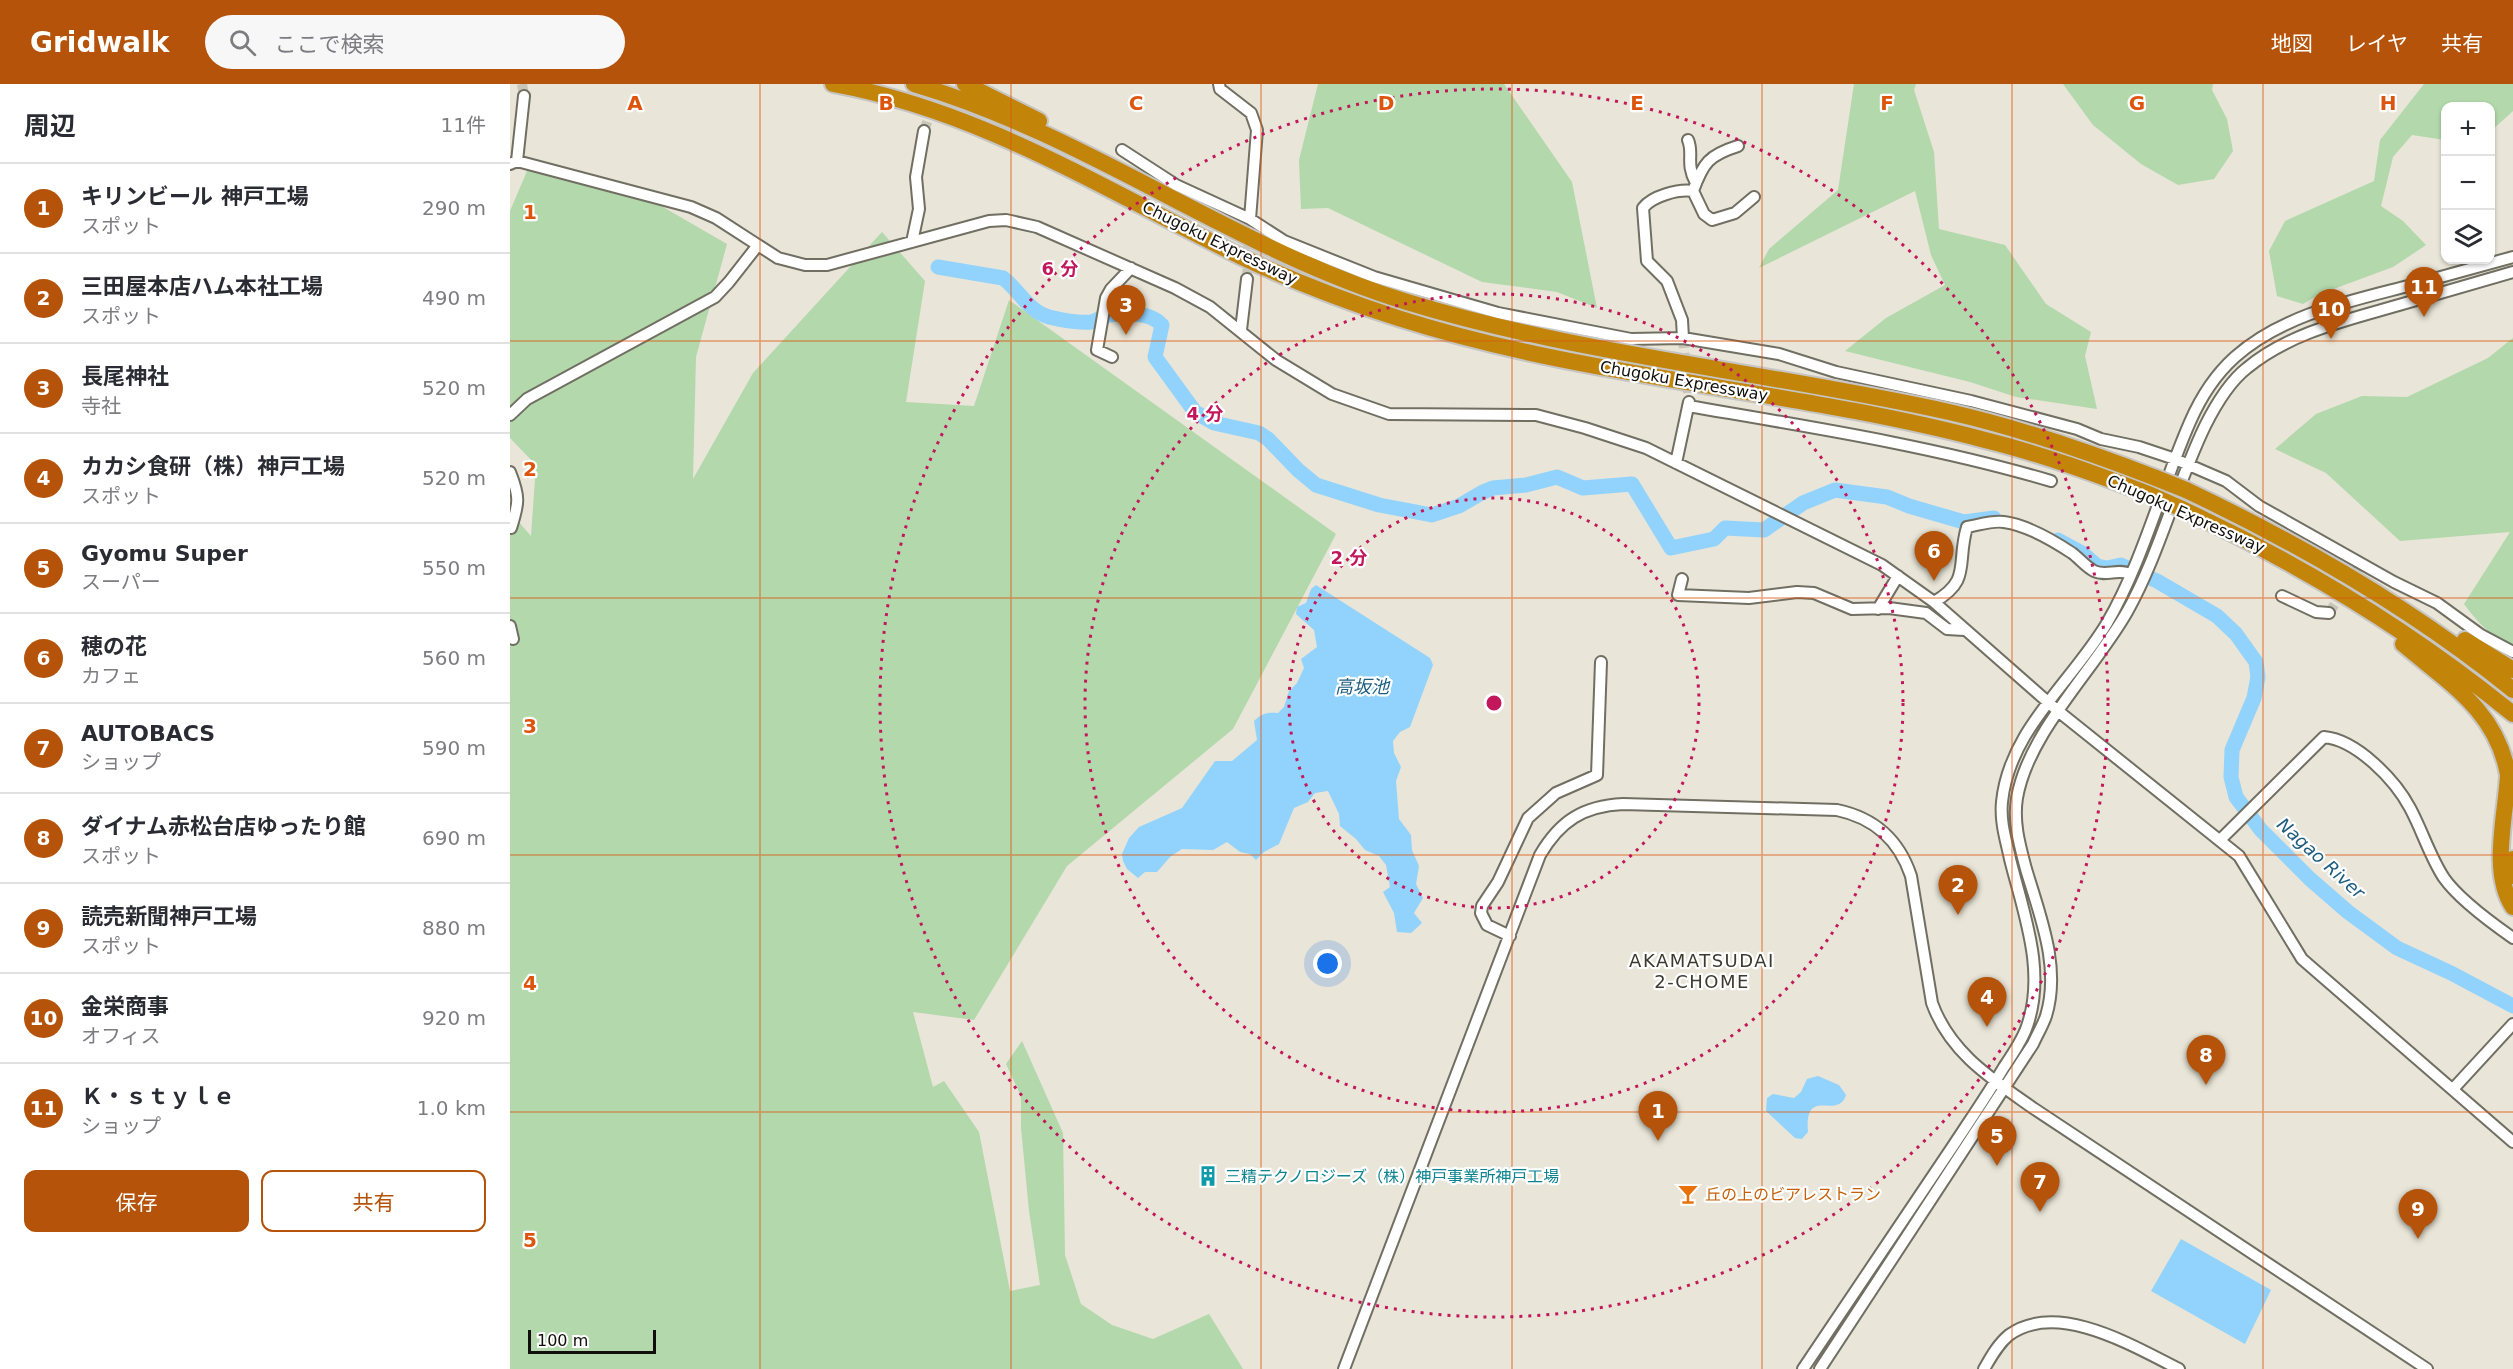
<!DOCTYPE html>
<html lang="ja">
<meta charset="utf-8">
<style>
:root{--surface:#fff;--page:#f7f7f7;--text:#2b2b33;--muted:#7c7c81;--line:#e1e1e2;--accent:#b45309}
body{margin:0;font-family:"DejaVu Sans","Noto Sans JP",sans-serif;background:var(--page);color:var(--text)}
.controls{position:absolute;right:18px;top:18px;display:grid;overflow:hidden;border-radius:12px;box-shadow:0 2px 4px #0004}
.controls button{width:54px;height:54px;display:grid;place-items:center;padding:0;border:0;border-bottom:2px solid var(--line);background:var(--surface);color:var(--text);font:30px sans-serif}
.scale{position:absolute;left:18px;bottom:15px;width:128px;box-sizing:border-box;padding-left:6px;border:3px solid #100f0b;border-top:0;font-size:16px;line-height:21px;white-space:nowrap;color:#100f0b;-webkit-text-stroke:4px #fff;paint-order:stroke}
.you{position:absolute;left:818px;top:880px;width:21px;height:21px;margin:-15px;border:4px solid #fff;border-radius:50%;background:#1a73e8;box-shadow:0 0 0 9px #1a73e833}
.badge{display:grid;place-items:center;width:39px;height:39px;border-radius:50%;background:var(--accent);color:#fff;font-size:20px;font-weight:700}
.pin{position:absolute;translate:-50% -50px;filter:drop-shadow(0 2px 3px #0008)}
.pin::after{content:'';position:absolute;top:32px;width:21px;height:18px;background:inherit;clip-path:polygon(0 0,100% 0,50% 100%)}
.list{margin:0;padding:0;list-style:none}
h2{display:flex;justify-content:space-between;align-items:center;height:78px;margin:0;padding:0 24px;font-size:26px}
h2 small{font-size:20px;font-weight:400;color:var(--muted)}
.list li{display:grid;grid-template-columns:39px 1fr auto;gap:18px;align-items:center;box-sizing:border-box;height:90px;padding:0 24px;border-top:2px solid var(--line)}
.list b{display:block;font-size:22px;white-space:nowrap}
.list p{margin:0;font-size:20px;white-space:nowrap;color:var(--muted)}
.list em{font-size:20px;font-style:normal;color:var(--muted)}
.actions{display:flex;gap:12px;padding:18px 24px}
.actions a{flex:1;padding:14px 0;border:2px solid var(--accent);border-radius:12px;text-align:center;font-size:21px;color:var(--accent)}
.actions .main{background:var(--accent);color:#fff}
.icon{flex:none;width:33px;height:33px;fill:none;stroke:currentColor;stroke-width:2;stroke-linecap:round;stroke-linejoin:round}
.map{position:relative;flex:none;width:2003px;height:1285px;overflow:hidden}
header{display:flex;align-items:center;gap:36px;box-sizing:border-box;height:84px;padding:0 30px;background:var(--accent);color:#fff}
header strong{font-size:28px}
nav{display:flex;gap:33px;margin-inline-start:auto;font-size:21px}
.search{width:420px;height:54px;background:var(--page);display:flex;align-items:center;gap:15px;box-sizing:border-box;padding:0 21px;border-radius:33px;color:var(--muted);font-size:22px}
main{display:flex}
aside{flex:1;background:var(--surface)}
.map>svg:first-child{display:block}
.green{fill:#b2d8ac}
.water{fill:#91d3fd}
.lines{fill:none;stroke-linecap:round;stroke-linejoin:round}
.river{stroke:#91d3fd;stroke-width:15}
.minor-tunnel{stroke:#c8c5b9;stroke-width:10;stroke-dasharray:10 5;stroke-linecap:butt}
.minor-casing{stroke:#716e62;stroke-width:14}
.highway-casing{stroke:#c6c5c4;stroke-width:20}
.minor{stroke:#fff;stroke-width:10}
.highway{stroke:#c28509;stroke-width:16}
.highway-bridge-casing{stroke:#c6c5c4;stroke-width:20;stroke-linecap:butt}
.highway-bridge{stroke:#c28509;stroke-width:16}
.grid{fill:none;stroke:#dd550c;stroke-width:1.5;stroke-opacity:0.55}
.ring{fill:none;stroke:#c2185b;stroke-width:3;stroke-dasharray:3 6}
.labels{text-anchor:middle;dominant-baseline:central;stroke-width:4.5;stroke-linejoin:round;paint-order:stroke}
.street-label{font-size:16px;fill:#100f0b;stroke:#fff}
.culture-label{font-size:16px;fill:#0d838f;stroke:#fff;text-anchor:start}
.food-label{font-size:16px;fill:#c56008;stroke:#fff;text-anchor:start}
.water-label{font-size:18px;font-style:italic;fill:#1c5d7f;stroke:#fff}
.neighbourhood-label{font-size:18px;letter-spacing:1.5px;fill:#3d3a2f;stroke:#fff}
.grid-label{font-size:20px;text-anchor:middle;font-weight:bold;fill:#dd550c;stroke:#fff;stroke-width:4.5;stroke-linejoin:round;paint-order:stroke}
.centre{fill:#c2185b;stroke:#fff;stroke-width:3}
.ring-label{font-size:18px;text-anchor:middle;font-weight:bold;fill:#c2185b;stroke:#fff;stroke-width:4.5;stroke-linejoin:round;paint-order:stroke}
</style>
<header>
<strong>Gridwalk</strong>
<div class="search"><svg class="icon" aria-label="search" viewBox="0 0 24 24"><circle cx="10" cy="10" r="6"/><path d="M15 15l6 6"/></svg>ここで検索</div>
<nav><a>地図</a><a>レイヤ</a><a>共有</a></nav>
</header>
<main>
<aside>
<h2>周辺<small>11件</small></h2>
<ul class="list">
<li><span class="badge">1</span><div><b>キリンビール 神戸工場</b><p>スポット</p></div><em>290 m</em></li>
<li><span class="badge">2</span><div><b>三田屋本店ハム本社工場</b><p>スポット</p></div><em>490 m</em></li>
<li><span class="badge">3</span><div><b>長尾神社</b><p>寺社</p></div><em>520 m</em></li>
<li><span class="badge">4</span><div><b>カカシ食研（株）神戸工場</b><p>スポット</p></div><em>520 m</em></li>
<li><span class="badge">5</span><div><b>Gyomu Super</b><p>スーパー</p></div><em>550 m</em></li>
<li><span class="badge">6</span><div><b>穂の花</b><p>カフェ</p></div><em>560 m</em></li>
<li><span class="badge">7</span><div><b>AUTOBACS</b><p>ショップ</p></div><em>590 m</em></li>
<li><span class="badge">8</span><div><b>ダイナム赤松台店ゆったり館</b><p>スポット</p></div><em>690 m</em></li>
<li><span class="badge">9</span><div><b>読売新聞神戸工場</b><p>スポット</p></div><em>880 m</em></li>
<li><span class="badge">10</span><div><b>金栄商事</b><p>オフィス</p></div><em>920 m</em></li>
<li><span class="badge">11</span><div><b>Ｋ・ｓｔｙｌｅ</b><p>ショップ</p></div><em>1.0 km</em></li>
</ul>
<div class="actions"><a class="main">保存</a><a>共有</a></div>
</aside>
<div class="map">
<svg width="2003" height="1285" viewBox="0 0 2003 1285">
<rect width="100%" height="100%" fill="#e9e5d8"/>
<path class="green" d="M808 0H994L1062 98 1087 224 1047 208 972 198 818 124 791 125 789 76Z
M1344 0H1406L1404 6 1424 68 1429 145 1495 161 1536 220 1581 248 1575 272 1587 325 1506 313 1460 298 1335 267 1376 234 1435 201 1421 171 1405 107 1249 184 1259 165 1328 106Z
M1553 0H1703L1702 6 1717 35 1723 67 1704 95 1668 101 1631 80 1583 41Z
M1914 0H2003V27L1981 47 1980 22H1936L1935 56 1902 51 1883 73 1871 122 1893 137 1916 161 1883 183 1810 210 1793 220 1767 212 1759 167 1775 137 1864 97 1870 56Z
M20 80 146 119 217 160 186 273 183 395 243 289 372 148 415 197 396 318 464 322 499 216 826 450 723 645 557 782 464 936 403 928 423 1003 434 997 469 1048 500 1207 530 1201 519 1127 511 1044V1012L496 980 512 957 553 1049 555 1171 571 1220 602 1241 643 1255 699 1230 733 1285H0V428L21 452 26 381 0 354V127Z
M2003 254V562C1981 553 1968 539 1954 520L2000 448 1890 457 1816 389 1765 365 1806 330 1852 312 1897 313 1978 274Z"/>
<path class="water" d="M806 501 920 574 923 581 900 643 890 648 883 657 884 669 891 683 886 697 889 735 901 751 902 766 909 782 906 800 913 814 904 829 912 839 901 849 887 848 884 829 873 808 880 803 876 781 869 772 855 766 846 755 830 742 829 730 818 707 805 709 798 718 784 724 769 760 754 768 746 776 740 770 730 768 717 758 703 766 672 765 660 773 647 788H635L628 794 617 785 613 777 612 770 619 754 629 743 672 724 705 677H722L747 656 744 637C752 629 757 628 768 629L774 623 779 607 787 599 794 584 791 575 807 563 804 546 786 530 787 523 796 519 801 505Z
M1308 992 1329 1001 1336 1011C1328 1037 1294 1001 1298 1048L1292 1055 1285 1054 1256 1027 1257 1014 1263 1010 1284 1014 1291 1008 1297 995Z
M1671 1155 1761 1206 1735 1260 1641 1207Z"/>
<g class="lines">
<path class="river" d="M428 183 493 194C509 206 518 227 539 233 551 236 568 239 581 238 587 237 593 232 599 231 615 228 640 228 652 241L645 273 685 328 704 339 749 349 758 355 788 386 806 401 869 421 922 431 949 422 973 408 983 404 1016 401 1047 393 1073 404 1122 400 1161 464 1204 455 1215 444 1254 446 1293 419 1325 406 1377 413 1399 422 1454 438 1484 434
M1548 456 1572 469 1587 482 1597 484 1611 481 1647 497 1707 532 1726 550 1746 578 1748 593 1744 614 1722 666 1721 693 1726 713 1751 746 1800 795 1838 828 1887 864 1941 889 2003 922"/>
<path class="minor-tunnel" d="M12 0 14 12
M414 47 430 0
M737 195 740 135
M1173 254 1179 318
M1819 529 1852 478"/>
<g class="minor-casing">
<path id="minor" d="M709 0 710 5 741 29 747 46 740 135
M1178 56C1184 70 1175 79 1186 99
M612 66 666 101 740 135 774 157 864 193 988 229 1121 255 1173 254 1269 270 1326 288 1461 317 1567 345 1591 355 1629 363 1665 375 1716 397 1749 422 1884 498 1927 519 1971 551 2003 568
M7 77 14 12
M0 80 7 77 181 123 206 134 268 174 295 181H317L479 137 496 136 527 143 665 204 700 223 766 276 822 310 879 330 1026 331 1075 344 1136 364 1372 481 1424 518 1548 627 1729 772 1792 875 2003 1058
M1183 107C1193 79 1199 71 1228 62
M402 158 409 125 406 93 414 47
M731 246 737 195
M1173 254 1172 236 1157 197 1137 177 1133 124C1142 112 1168 105 1183 107L1194 130 1202 136 1225 129 1244 113
M602 273 587 266 596 214 601 205 621 184
M1178 322C1300 343 1423 362 1541 397
M0 331 17 315 205 213 219 198 248 161
M1166 379 1179 318
M0 388C10 413 9 419 1 444
M1172 495 1168 511 1239 514 1287 508 1304 509 1342 525 1379 524 1416 529 1437 545 1454 546
M1772 512 1806 528 1819 529
M1424 518C1462 496 1446 480 1457 443 1469 441 1482 436 1494 438 1516 441 1544 457 1562 469 1569 474 1576 483 1584 487 1596 493 1608 484 1620 490
M1368 525 1388 492
M0 542 3 555
M1710 756 1814 653C1847 656 1885 696 1900 724 1912 746 1920 773 1934 794 1948 814 1983 840 2003 854
M1000 852 977 841 971 829 972 822 988 798 1018 734 1046 709 1087 691 1091 578
M1943 1005 2003 940
M834 1285 1030 771C1050 737 1073 722 1113 720L1327 726C1365 734 1389 756 1401 792L1422 919C1440 969 1482 995 1523 1024L1917 1285
M1293 1285C1343 1211 1393 1136 1443 1062 1460 1036 1478 1010 1494 983 1502 971 1511 958 1516 945 1537 889 1514 831 1500 775 1496 756 1490 738 1492 718 1499 646 1562 598 1597 539 1633 477 1651 404 1680 338 1690 315 1706 290 1725 273 1772 231 1840 217 1898 202 1933 192 1968 183 2003 173
M1310 1285 1523 960C1527 951 1533 941 1536 932 1551 883 1530 832 1516 785 1510 762 1503 739 1507 714 1518 649 1584 586 1617 528 1649 471 1666 402 1695 342 1705 322 1719 298 1737 284 1779 249 1837 236 1889 221 1927 210 1965 199 2003 188
M1474 1285C1481 1273 1488 1260 1499 1251 1547 1216 1623 1262 1669 1285"/>
</g>
<g class="highway-casing">
<path id="highway" d="M323 0C473 27 598 108 732 173 783 197 835 217 888 234 1079 295 1282 305 1475 356 1532 370 1586 390 1641 411
M404 0C578 51 724 165 897 218 1074 272 1260 288 1439 328 1510 344 1579 368 1646 394
M455 0 529 37
M1676 406C1792 461 1903 525 2003 606
M1670 424C1789 479 1901 547 2003 630
M1955 556 2003 586
M1893 560C1939 599 1987 627 1998 691 1996 731 1980 788 2003 823
M2003 775V792"/>
</g>
<use href="#minor" class="minor"/>
<use href="#highway" class="highway"/>
<g class="highway-bridge-casing">
<path id="highway-bridge" d="M1646 394 1676 406
M1641 411 1670 424"/>
</g>
<use href="#highway-bridge" class="highway-bridge"/>
</g>
<path class="grid" d="M250 0V1285M501 0V1285M751 0V1285M1002 0V1285M1252 0V1285M1502 0V1285M1753 0V1285M0 257H2003M0 514H2003M0 771H2003M0 1028H2003"/>
<g class="ring">
<circle cx="984" cy="619" r="205"/>
<circle cx="984" cy="619" r="409"/>
<circle cx="984" cy="619" r="614"/>
</g>
<defs>
<g id="building-bare" transform="scale(1.62)"><path d="M-4-6H4V6H1V3H-1V6H-4ZM-2.5-4.3h1.7v1.8h-1.7ZM.8-4.3h1.7v1.8H.8ZM-2.5-1h1.7V.8h-1.7ZM.8-1h1.7V.8H.8Z" fill="#0f9aa8" stroke="#fff" stroke-width="2.5" paint-order="stroke"/></g>
<g id="bar-bare" transform="scale(1.62)"><path d="M-6-5H6L.8 .8V4.5H3.5V6h-7V4.5H-.8V.8Z" fill="#e8710a" stroke="#fff" stroke-width="2.5" paint-order="stroke"/></g>
</defs>
<g fill-rule="evenodd">
<use href="#building-bare" x="698" y="1092"/>
<use href="#bar-bare" x="1178" y="1110"/>
</g>
<g class="labels">
<g class="street-label">
<text transform="translate(710 159) rotate(26)">Chugoku Expressway</text>
<text transform="translate(1174 297) rotate(10)">Chugoku Expressway</text>
<text transform="translate(1676 430) rotate(24)">Chugoku Expressway</text>
</g>
<g class="culture-label">
<text x="715" y="1092">三精テクノロジーズ（株）神戸事業所神戸工場</text>
</g>
<g class="food-label">
<text x="1195" y="1110">丘の上のビアレストラン</text>
</g>
<g class="water-label">
<text x="852" y="602">高坂池</text>
<text transform="translate(1811 774) rotate(42)">Nagao River</text>
</g>
<g class="neighbourhood-label">
<text x="1192" y="876">AKAMATSUDAI<tspan x="1192" dy="21">2-CHOME</tspan></text>
</g>
</g>
<g class="grid-label">
<text x="125" y="26">A</text>
<text x="376" y="26">B</text>
<text x="626" y="26">C</text>
<text x="876" y="26">D</text>
<text x="1127" y="26">E</text>
<text x="1377" y="26">F</text>
<text x="1627" y="26">G</text>
<text x="1878" y="26">H</text>
<text x="20" y="135">1</text>
<text x="20" y="392">2</text>
<text x="20" y="649">3</text>
<text x="20" y="906">4</text>
<text x="20" y="1163">5</text>
</g>
<circle cx="984" cy="619" r="9" class="centre"/>
<g class="ring-label">
<text x="550" y="191">6 分</text>
<text x="695" y="336">4 分</text>
<text x="839" y="480">2 分</text>
</g>
</svg>
<div class="controls">
<button>+</button>
<button>−</button>
<button><svg class="icon" aria-label="layers" viewBox="0 0 24 24"><path d="M12 4l9 5-9 5-9-5zM3 14l9 5 9-5"/></svg></button>
</div>
<div class="scale">100 m</div>
<div class="you"></div>
<div class="pin badge" style="left:1148px;top:1057px">1</div>
<div class="pin badge" style="left:1448px;top:831px">2</div>
<div class="pin badge" style="left:616px;top:251px">3</div>
<div class="pin badge" style="left:1477px;top:943px">4</div>
<div class="pin badge" style="left:1487px;top:1082px">5</div>
<div class="pin badge" style="left:1424px;top:497px">6</div>
<div class="pin badge" style="left:1530px;top:1128px">7</div>
<div class="pin badge" style="left:1696px;top:1001px">8</div>
<div class="pin badge" style="left:1908px;top:1155px">9</div>
<div class="pin badge" style="left:1821px;top:255px">10</div>
<div class="pin badge" style="left:1914px;top:233px">11</div>
</div>
</main>
